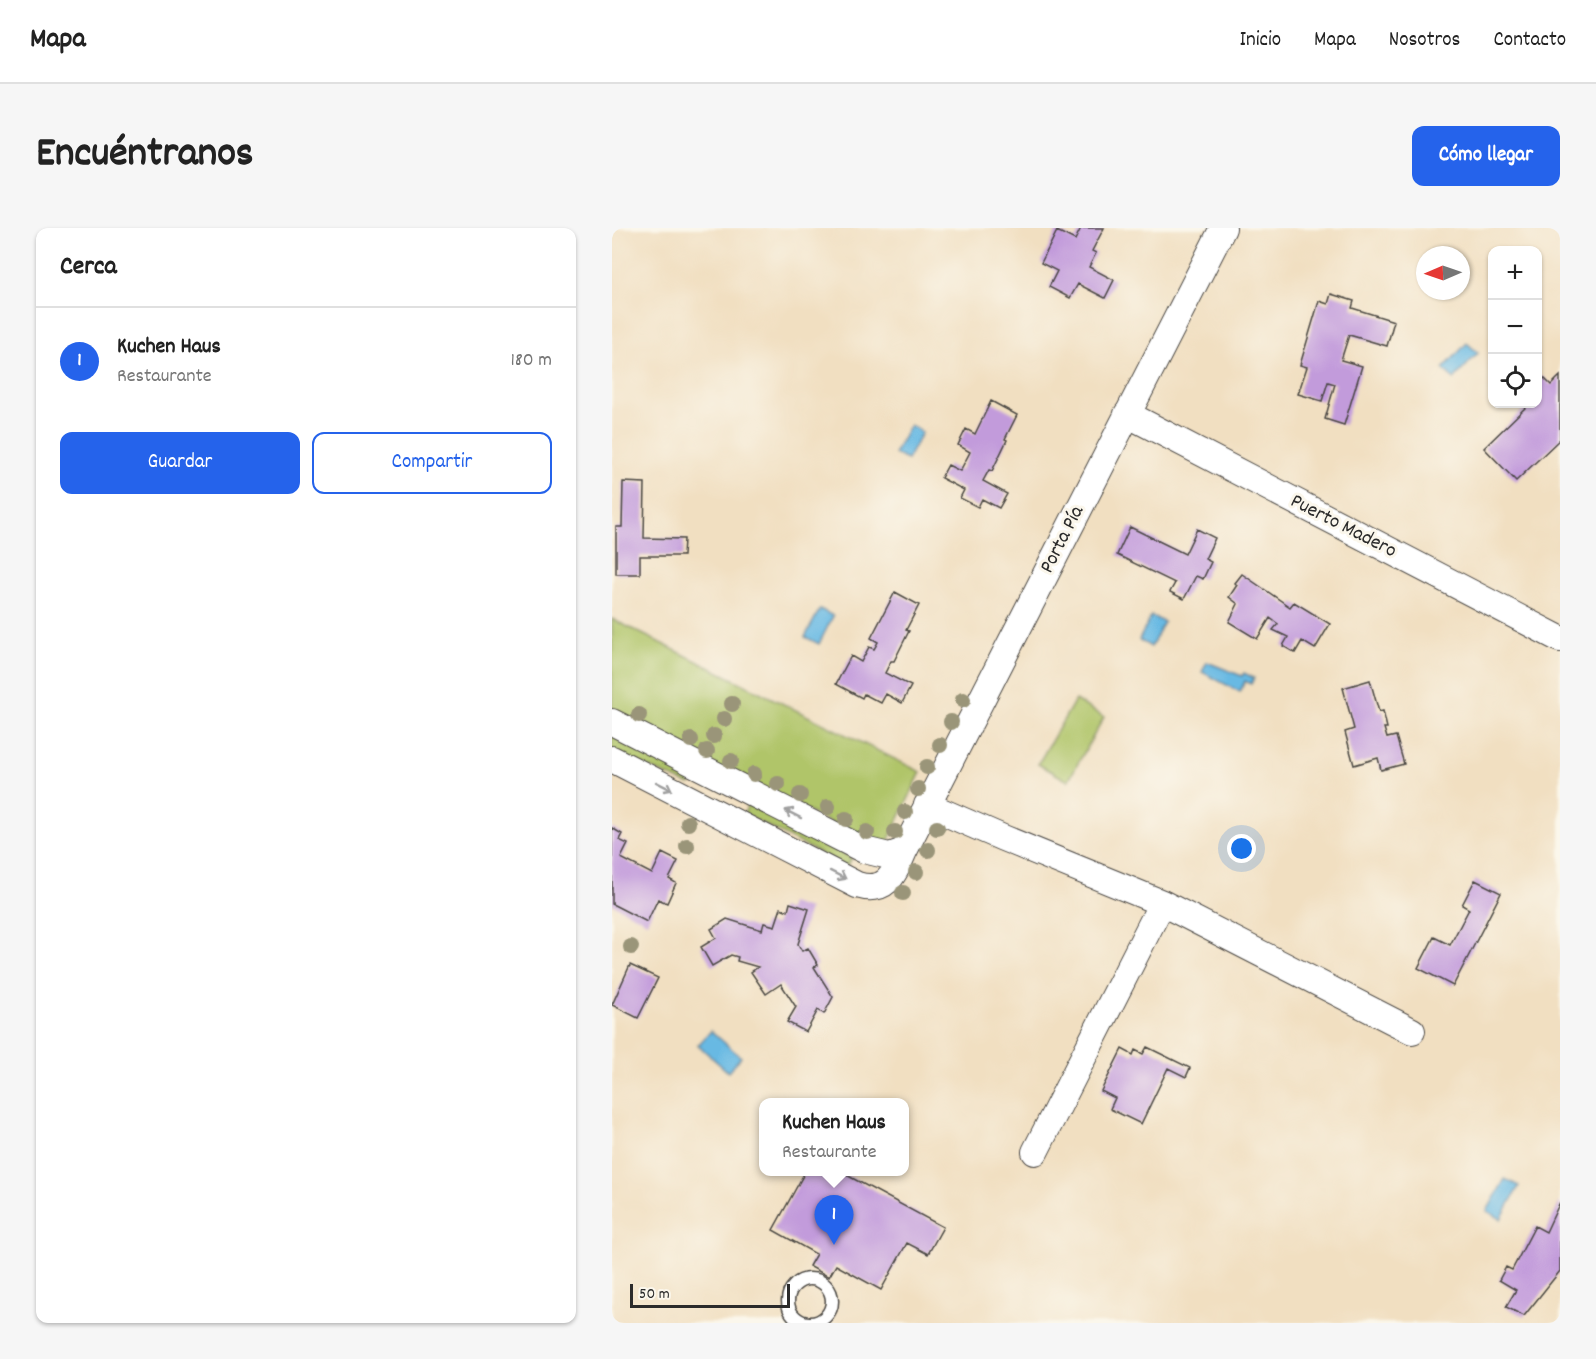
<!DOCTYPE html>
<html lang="es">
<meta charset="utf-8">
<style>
:root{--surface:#fff;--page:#f6f6f6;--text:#222;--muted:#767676;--line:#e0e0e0;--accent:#2563eb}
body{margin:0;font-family:Dekko,sans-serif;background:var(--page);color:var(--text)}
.controls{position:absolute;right:18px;top:18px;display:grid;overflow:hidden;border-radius:12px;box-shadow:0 2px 4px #0004}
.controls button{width:54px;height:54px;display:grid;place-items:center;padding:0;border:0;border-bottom:2px solid var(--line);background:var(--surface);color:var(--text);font:30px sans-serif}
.compass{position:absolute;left:804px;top:18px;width:54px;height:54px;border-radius:50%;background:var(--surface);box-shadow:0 2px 4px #0004;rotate:268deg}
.scale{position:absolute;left:18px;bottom:15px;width:160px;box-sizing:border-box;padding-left:6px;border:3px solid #2b2b2b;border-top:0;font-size:16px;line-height:21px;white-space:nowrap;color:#2b2b2b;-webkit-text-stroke:4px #fbf7ec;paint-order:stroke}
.you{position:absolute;left:630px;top:621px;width:21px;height:21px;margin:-15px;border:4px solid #fff;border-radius:50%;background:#1a73e8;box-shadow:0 0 0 9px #1a73e833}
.badge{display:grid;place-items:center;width:39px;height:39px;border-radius:50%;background:var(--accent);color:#fff;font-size:20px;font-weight:700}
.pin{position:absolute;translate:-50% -50px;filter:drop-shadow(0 2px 3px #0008)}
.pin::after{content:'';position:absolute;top:32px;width:21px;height:18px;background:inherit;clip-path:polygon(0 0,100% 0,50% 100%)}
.popup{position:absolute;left:147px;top:870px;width:150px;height:78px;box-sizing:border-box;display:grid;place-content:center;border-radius:12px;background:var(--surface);filter:drop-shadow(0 2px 4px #0005);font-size:20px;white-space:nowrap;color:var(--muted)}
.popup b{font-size:22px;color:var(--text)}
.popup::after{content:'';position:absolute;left:50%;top:100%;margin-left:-12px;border:12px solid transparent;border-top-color:var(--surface)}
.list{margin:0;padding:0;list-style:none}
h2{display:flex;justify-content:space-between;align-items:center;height:78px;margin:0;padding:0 24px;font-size:26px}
h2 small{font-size:20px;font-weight:400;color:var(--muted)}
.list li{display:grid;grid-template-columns:39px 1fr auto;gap:18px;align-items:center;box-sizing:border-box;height:108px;padding:0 24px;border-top:2px solid var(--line)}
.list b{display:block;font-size:22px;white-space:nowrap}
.list p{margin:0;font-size:20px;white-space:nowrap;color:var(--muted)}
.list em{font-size:20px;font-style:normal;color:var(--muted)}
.actions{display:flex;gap:12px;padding:18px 24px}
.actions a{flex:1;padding:14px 0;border:2px solid var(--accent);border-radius:12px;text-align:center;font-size:21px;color:var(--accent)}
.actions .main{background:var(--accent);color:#fff}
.icon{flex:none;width:33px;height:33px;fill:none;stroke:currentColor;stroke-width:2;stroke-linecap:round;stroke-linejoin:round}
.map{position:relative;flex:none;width:948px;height:1095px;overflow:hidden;border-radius:12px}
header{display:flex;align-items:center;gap:36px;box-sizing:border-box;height:84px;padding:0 30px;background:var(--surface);border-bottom:2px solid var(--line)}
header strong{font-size:28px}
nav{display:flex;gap:33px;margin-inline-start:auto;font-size:21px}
.intro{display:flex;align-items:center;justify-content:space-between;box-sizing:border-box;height:144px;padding:0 36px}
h1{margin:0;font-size:42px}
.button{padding:15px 27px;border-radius:12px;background:var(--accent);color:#fff;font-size:21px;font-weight:700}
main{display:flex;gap:36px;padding:0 36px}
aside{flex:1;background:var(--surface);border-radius:12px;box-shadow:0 2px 4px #0004}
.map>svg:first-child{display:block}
.green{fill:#b0c569;stroke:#6e784a;stroke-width:1.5}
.water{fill:#68b9e3;stroke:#4a7287;stroke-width:1.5}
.building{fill:#c29bdb}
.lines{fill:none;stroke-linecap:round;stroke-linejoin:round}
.service-casing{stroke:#494642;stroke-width:15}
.minor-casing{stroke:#494642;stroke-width:28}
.service{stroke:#fff;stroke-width:12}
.minor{stroke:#fff;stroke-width:26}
.tree{fill:#9a9579}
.oneway{stroke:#a0a0a0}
.labels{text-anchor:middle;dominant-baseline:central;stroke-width:6;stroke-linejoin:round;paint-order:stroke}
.street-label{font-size:21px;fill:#2b2b2b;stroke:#fbf7ec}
</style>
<header>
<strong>Mapa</strong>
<nav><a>Inicio</a><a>Mapa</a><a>Nosotros</a><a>Contacto</a></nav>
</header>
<div class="intro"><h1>Encuéntranos</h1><a class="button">Cómo llegar</a></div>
<main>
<aside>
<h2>Cerca<small></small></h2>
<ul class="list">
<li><span class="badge">1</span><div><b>Kuchen Haus</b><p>Restaurante</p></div><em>180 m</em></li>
</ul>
<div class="actions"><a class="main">Guardar</a><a>Compartir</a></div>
</aside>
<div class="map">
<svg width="948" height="1095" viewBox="0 0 948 1095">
<rect width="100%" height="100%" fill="#fbf7ec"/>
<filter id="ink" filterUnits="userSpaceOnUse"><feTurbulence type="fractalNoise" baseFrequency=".0167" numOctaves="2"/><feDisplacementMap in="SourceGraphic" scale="12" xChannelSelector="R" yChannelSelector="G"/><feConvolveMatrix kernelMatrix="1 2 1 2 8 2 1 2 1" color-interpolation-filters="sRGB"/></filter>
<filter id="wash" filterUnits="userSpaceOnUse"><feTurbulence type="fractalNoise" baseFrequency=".008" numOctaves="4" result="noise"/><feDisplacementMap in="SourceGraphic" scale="24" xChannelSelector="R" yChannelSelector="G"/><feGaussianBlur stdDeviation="1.35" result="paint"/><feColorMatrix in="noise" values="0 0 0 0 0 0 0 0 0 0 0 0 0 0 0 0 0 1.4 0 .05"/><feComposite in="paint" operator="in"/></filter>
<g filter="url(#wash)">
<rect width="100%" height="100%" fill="#f1dfc1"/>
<path class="green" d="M0 391 309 544 273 620 0 491Z
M463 472 492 489 456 553 426 536Z
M0 501 82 548 78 557 0 524Z
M136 576 240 630 234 639 132 586Z"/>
<path class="water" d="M855 115 866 125 842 151 831 141Z
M298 197 310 204 295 232 282 226Z
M208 381 221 388 207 416 193 409Z
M539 388 552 394 539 419 527 412Z
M595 434 630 448 632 445 642 450 639 456 633 453 628 464 590 444Z
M99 803 129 829 116 844 86 817Z
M893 951 907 958 889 991 875 983Z"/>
<g id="blocks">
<path class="building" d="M469 0H492L480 23 484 25 477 39 502 52 493 70 466 56 458 70 437 59 445 43 429 35 445 3 463 12Z
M719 66 742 73 740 80 782 93 775 118 737 107 729 132 750 138 732 197 713 191 723 156 716 154 710 173 686 166 695 139 688 137 707 73 716 76Z
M930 148 939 157 948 148V211L904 253 872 220 916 177 915 176H926V153Z
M379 173 405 187 393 211 395 212 380 243 377 242 371 253 395 266 387 280 370 271 366 279 348 270 352 262 329 250 336 237 348 243 358 224 346 217 354 201 363 206Z
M11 254 33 255 32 310 72 311 71 328H28V346H4V299H10Z
M518 299 573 326 585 301 603 310 593 331 599 334 591 351 584 348 572 371 558 364 563 355 505 327Z
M630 346 678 379 682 374 718 396 703 421 690 413 683 425 671 418 676 409 661 402 666 396 658 390 645 411 617 394 626 376 617 369 625 357 623 355Z
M283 364 307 377 294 402 297 403 282 433H279L273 445 299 458 290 475 274 466 269 475 252 466 250 470 224 456 239 428 249 434 257 419 262 421 266 414 259 410Z
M758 452 767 484 771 483 775 500H772L775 510 784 508 792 536 769 542 766 530 742 537 733 504 742 501 731 460Z
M0 600 10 606 7 612 16 616 9 630 40 646 50 625 66 633 57 651 64 655 55 675 46 671 35 694 0 676Z
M863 652 889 665 841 758 806 740 822 709 838 717 857 681 850 677Z
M178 675 197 681 186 716 190 723 196 720 206 737 202 739 221 769 212 786 206 782 194 804 175 794 184 779 169 756 154 766 139 744 146 739 125 733 126 729 119 727 100 738 89 719 104 710 99 701 115 691 150 702 152 695 163 698 169 680 176 683Z
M18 737 46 750 26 790 0 777Z
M535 819 578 840 574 849 556 840 529 896 498 881 503 870 489 863 510 821 521 827 523 822 531 826Z
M193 944H229L331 999 316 1026 295 1015 269 1062 224 1037 217 1049 197 1038 204 1026 161 1002Z
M948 974V1043L912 1088 894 1079 904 1062 887 1052 894 1039 900 1042 923 998 934 1004Z"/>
</g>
</g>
<g filter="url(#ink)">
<use href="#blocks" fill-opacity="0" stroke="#494642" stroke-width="1.5"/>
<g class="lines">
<g class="service-casing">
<path id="service" d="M176 1073a22 22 0 1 1 44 0a22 22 0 1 1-44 0Z"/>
</g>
<g class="minor-casing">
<path id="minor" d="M515 186 948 411
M0 494 252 622 277 628 292 623
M0 531 245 657C275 666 282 646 292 623L611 0
M315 577 391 610 550 675 800 803
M423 924 550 675"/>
</g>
<use href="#service" class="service"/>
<use href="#minor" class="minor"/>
</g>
<g class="tree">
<circle cx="351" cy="472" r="8"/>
<circle cx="120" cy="476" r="8"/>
<circle cx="27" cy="487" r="8"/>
<circle cx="112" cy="491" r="8"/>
<circle cx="339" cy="494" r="8"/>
<circle cx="102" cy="508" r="8"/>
<circle cx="79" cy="512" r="8"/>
<circle cx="328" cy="517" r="8"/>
<circle cx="95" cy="523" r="8"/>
<circle cx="119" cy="533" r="8"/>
<circle cx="315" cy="539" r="8"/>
<circle cx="142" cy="546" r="8"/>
<circle cx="166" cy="556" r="8"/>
<circle cx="306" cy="561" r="8"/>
<circle cx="188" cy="567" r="8"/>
<circle cx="216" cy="579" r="8"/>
<circle cx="293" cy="584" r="8"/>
<circle cx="234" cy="591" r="8"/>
<circle cx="76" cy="595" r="8"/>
<circle cx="325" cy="600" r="8"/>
<circle cx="255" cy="604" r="8"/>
<circle cx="283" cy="604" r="8"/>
<circle cx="75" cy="618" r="8"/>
<circle cx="316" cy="622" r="8"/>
<circle cx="304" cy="644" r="8"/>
<circle cx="291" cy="665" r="8"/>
<circle cx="19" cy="719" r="8"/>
</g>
<defs><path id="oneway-shaft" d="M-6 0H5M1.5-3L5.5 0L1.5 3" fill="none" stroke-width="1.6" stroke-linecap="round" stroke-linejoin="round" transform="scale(1.5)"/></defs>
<g class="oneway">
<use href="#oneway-shaft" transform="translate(52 558) rotate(27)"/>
<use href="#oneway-shaft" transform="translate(181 586) rotate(-153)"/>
<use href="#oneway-shaft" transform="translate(226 647) rotate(27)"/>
</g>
</g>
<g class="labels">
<g class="street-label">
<text transform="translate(731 299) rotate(27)">Puerto Madero</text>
<text transform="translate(451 312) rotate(-63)">Porta Pía</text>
</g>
</g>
</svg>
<div class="controls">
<button>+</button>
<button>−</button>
<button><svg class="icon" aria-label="locate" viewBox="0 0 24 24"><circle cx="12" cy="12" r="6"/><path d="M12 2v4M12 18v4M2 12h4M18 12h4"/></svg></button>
</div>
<svg class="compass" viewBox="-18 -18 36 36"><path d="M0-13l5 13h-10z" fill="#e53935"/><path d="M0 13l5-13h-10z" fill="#767676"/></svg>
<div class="scale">50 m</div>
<div class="you"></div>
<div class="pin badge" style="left:222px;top:1017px">1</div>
<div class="popup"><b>Kuchen Haus</b>Restaurante</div>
</div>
</main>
